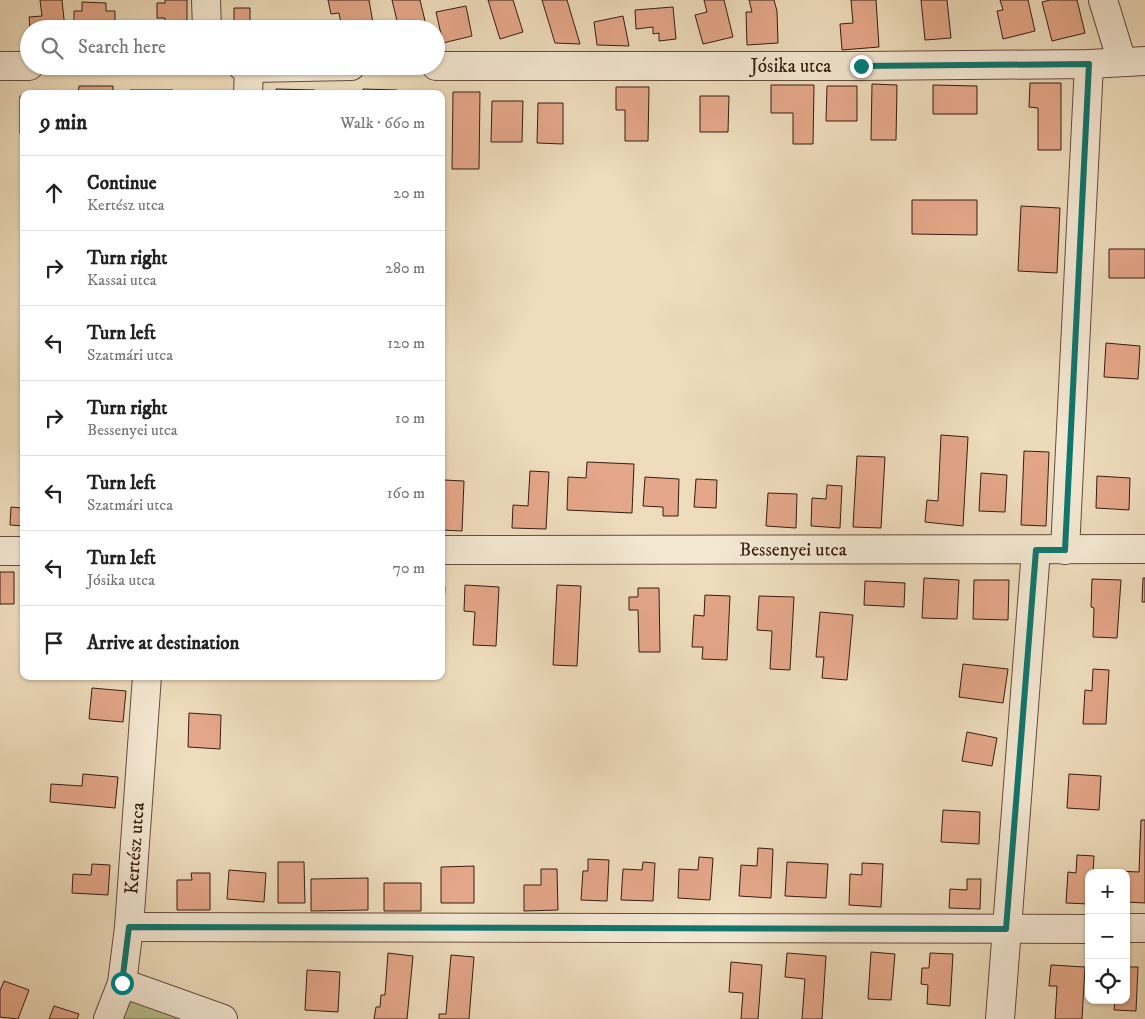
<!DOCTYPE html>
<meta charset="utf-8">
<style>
:root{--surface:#fff;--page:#f2f2f2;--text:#222;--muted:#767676;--line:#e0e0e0}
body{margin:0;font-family:"IM FELL DW Pica",serif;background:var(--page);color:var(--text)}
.controls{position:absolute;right:15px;bottom:15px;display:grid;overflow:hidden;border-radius:10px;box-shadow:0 1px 4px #0004}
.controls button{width:45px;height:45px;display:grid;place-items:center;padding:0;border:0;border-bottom:1px solid var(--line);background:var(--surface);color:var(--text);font:25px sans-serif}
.stop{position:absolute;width:15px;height:15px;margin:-11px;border:4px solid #0f766e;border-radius:50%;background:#fff}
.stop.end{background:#0f766e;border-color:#fff;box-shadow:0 1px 5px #0008}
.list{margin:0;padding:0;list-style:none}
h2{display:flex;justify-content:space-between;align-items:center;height:65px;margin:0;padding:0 20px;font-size:21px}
h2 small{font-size:16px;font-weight:400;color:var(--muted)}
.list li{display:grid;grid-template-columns:32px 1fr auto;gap:15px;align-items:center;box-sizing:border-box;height:75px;padding:0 20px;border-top:1px solid var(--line)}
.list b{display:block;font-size:19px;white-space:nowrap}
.list p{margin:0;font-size:16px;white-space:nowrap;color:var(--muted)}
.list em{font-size:16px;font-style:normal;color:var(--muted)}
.icon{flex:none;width:28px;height:28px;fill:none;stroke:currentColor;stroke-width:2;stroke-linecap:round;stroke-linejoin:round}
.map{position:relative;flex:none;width:1145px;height:1019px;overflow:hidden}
.search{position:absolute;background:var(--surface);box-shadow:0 1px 4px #0004;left:20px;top:20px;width:425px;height:55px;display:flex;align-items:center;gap:12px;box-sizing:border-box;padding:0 18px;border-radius:28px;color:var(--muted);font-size:19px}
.panel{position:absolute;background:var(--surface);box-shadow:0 1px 4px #0004;left:20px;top:90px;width:425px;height:590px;border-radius:10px}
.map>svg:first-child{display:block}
.green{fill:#b8c091;stroke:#786e52}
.building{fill:#e4a789;stroke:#371c12}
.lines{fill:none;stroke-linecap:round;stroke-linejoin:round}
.minor-casing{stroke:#654c3c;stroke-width:30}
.minor{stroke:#f4e8d3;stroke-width:28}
.route{stroke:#0f766e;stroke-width:6}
.labels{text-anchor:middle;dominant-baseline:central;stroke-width:5;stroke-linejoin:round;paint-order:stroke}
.street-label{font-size:19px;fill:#371c12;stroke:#f4e8d3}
</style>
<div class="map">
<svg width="1145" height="1019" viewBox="0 0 1145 1019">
<rect width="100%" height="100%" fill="#eedcbc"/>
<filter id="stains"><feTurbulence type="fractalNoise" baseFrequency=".004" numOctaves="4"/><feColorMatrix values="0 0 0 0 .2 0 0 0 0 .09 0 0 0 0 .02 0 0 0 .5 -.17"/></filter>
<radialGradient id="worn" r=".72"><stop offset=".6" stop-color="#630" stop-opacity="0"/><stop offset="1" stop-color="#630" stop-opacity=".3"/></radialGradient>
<path class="green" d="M130 996 193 1019H121Z"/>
<path class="building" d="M40 0H62L65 29H30L29 17 42 16Z
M165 0H187V29H165V18H157V3H165Z
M328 0H369L374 29H342L339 13 331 14Z
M392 0H420L427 29H399Z
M488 0H513L523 32 500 39Z
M542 0H567L580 44 555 43Z
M704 0H724L733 37 703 44 695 15 707 12Z
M749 0H774L777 11 778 43 747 45 746 12H752Z
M851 0H876L879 47 842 50 840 24 853 23Z
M921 0H947L951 38 925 40Z
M1000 0H1028L1035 31 1003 39 997 11 1003 10Z
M1050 0H1077L1085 33 1052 41 1042 2Z
M82 2 106 3V11H115V29H74V11H82Z
M466 6 472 36 443 43 436 12Z
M673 7 676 39 659 41V33L653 34V27L636 29 635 10Z
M234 8H250V21H273V29H231V21H234Z
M623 16 629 46 597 45 594 22Z
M1030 83H1061V150H1038V108L1029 107Z
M872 84 897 85 896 140H871Z
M771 85H814L813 144H793V113H771Z
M933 85 977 86V114H933Z
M79 86H113V94H78Z
M827 86H857V121H826Z
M616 87H649L648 141H625V110H616Z
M276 89 315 90V94H276Z
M363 89 397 90V94H363Z
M130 90H173V94H130Z
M453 92H480L479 169H452Z
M20 96H24V134H20Z
M700 96H729L728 132H700Z
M492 101H523L522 142H491Z
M538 103H563V144L537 143Z
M912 200H977V235L912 234Z
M1021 206 1060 208 1057 273 1018 271Z
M1109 249H1145V278H1109Z
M1106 343 1140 346 1138 379 1104 377Z
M941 435 968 437 963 526 925 522 927 500 938 501Z
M1024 451 1049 452 1046 526 1021 525Z
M24 452V526L10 525 11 507 22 508Z
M857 456 885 457 881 528 853 527Z
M587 462 634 464 632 513 567 510 568 477 586 478Z
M530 471 549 472 546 529 512 528 513 505 528 506Z
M981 473 1007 475 1005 512 979 511Z
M1097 476 1130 478 1129 510 1096 508Z
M645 477 679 479 678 516H663V507L643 506Z
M696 479 717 480 716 508 694 507Z
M444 480 464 481 462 531 441 530Z
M827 485 842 486 840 528 811 526 812 498 826 499Z
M768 493 797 494 796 528 766 526Z
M0 572H14V604H0Z
M924 578 959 580 957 619 922 618Z
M1143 578H1145V602H1142Z
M1092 579 1121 580 1117 638 1093 637 1094 608 1091 607Z
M974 580H1009L1008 620 973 619Z
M865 581 905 583 904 607 864 605Z
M465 585 499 587 496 646 473 645 475 612 464 611Z
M557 585 581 586 577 666 553 665Z
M441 586 445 587 442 641H441Z
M638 588H659L660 652H639L638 610H629V597H638Z
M705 595 730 596 727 660 702 659 703 647H692L694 615 704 616Z
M759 596 794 597 790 670 770 669 772 631 757 630Z
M820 612 853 615 847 680 822 678 824 657H816Z
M963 664 1008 669 1003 703 959 697Z
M1093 669 1109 670 1106 724H1083L1085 690 1092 691Z
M92 688 126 691 123 722 89 719Z
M189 713 221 715 220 749 188 747Z
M967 732 997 738 992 766 962 761Z
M83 774 118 777 115 808 50 802 51 784 82 786Z
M1069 774 1101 776 1099 810 1067 808Z
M943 810 980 812 979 844 941 842Z
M1141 820H1145V903L1126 902V873L1117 871 1139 872Z
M758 848 773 849 771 898 739 896 741 865 757 866Z
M1077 855 1094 856 1093 873H1089V904L1066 903 1068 872 1076 873Z
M699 857 713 858 710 900 678 898 679 869 698 870Z
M588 859 609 860 607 901 581 900 583 871H588Z
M278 862H304L305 903H278Z
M643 862 655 863 653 901 621 900 623 869 642 870Z
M787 862 828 864 826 898 785 896Z
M862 863 883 864 881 907 849 905 850 874 862 875Z
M92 864 110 865 108 895 72 893 73 874 91 875Z
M474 866V903H441V867Z
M541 869H557L558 910 524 911V885H541Z
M229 870 266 873 264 902 227 899Z
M191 873H210V910H177V880H192Z
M368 878V910L311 911V879Z
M967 879H981L980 909 949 908 950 889 967 890Z
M384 883H421V911H384Z
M871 952 895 954 891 1000 868 999Z
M388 953 413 956 407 1019H374L376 1007H380L381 995H385Z
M787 953 826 956 822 1019H802L805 979 785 977Z
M930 953 953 954 950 1006 927 1004 928 985 921 984 922 968H929Z
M451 955 474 957 469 1019H439V1014H446Z
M731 962 762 965 758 1019H741L743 993 729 992Z
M1051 965 1085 967 1082 1019H1055L1057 986H1049Z
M1126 967H1138L1136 1011 1114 1010 1115 1000H1126Z
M307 970 340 972 338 1012 305 1010Z
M4 981 29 990 18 1019 0 1017V991Z
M54 1006 79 1014 77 1019H49Z"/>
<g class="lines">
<g class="minor-casing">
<g id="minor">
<path d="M206 0 207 29"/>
<path d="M1103 0 1122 62"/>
<path d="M0 66H29"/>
<path d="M242 66 249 68 248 94"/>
<path id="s1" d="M436 66H861L1089 64 1145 61"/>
<path d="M249 68 351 66"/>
<path id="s2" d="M441 550 1145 549"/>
<path d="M1065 550 1089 64"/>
<path d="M0 551H24"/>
<path d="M129 927 1089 929"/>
<path d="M1126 928H1145"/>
<path d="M122 983 223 1019"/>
<path id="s3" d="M108 1019 122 983 129 927 147 676"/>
<path d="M1000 1019 1036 550"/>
</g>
</g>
<use href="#minor" class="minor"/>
</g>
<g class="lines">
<path class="route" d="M122 983 129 927 1006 929 1036 550H1065L1089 64 861 66"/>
</g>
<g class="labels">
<g class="street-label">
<text stroke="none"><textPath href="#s1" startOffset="355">Jósika utca</textPath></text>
<text stroke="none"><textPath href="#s2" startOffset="352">Bessenyei utca</textPath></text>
<text stroke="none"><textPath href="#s3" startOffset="174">Kertész utca</textPath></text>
</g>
</g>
<rect width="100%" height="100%" filter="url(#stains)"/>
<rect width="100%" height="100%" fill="url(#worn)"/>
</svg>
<div class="controls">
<button>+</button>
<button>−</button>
<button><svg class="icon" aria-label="locate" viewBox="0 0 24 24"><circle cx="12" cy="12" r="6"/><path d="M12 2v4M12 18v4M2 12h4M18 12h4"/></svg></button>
</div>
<div class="stop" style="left:122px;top:983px"></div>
<div class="stop end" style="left:861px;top:66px"></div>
<div class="search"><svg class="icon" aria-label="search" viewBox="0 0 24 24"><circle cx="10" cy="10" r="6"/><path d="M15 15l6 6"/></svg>Search here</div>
<section class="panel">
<h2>9 min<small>Walk · 660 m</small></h2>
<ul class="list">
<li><svg class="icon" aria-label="ahead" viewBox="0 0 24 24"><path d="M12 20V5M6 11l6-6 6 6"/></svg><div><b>Continue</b><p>Kertész utca</p></div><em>20 m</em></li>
<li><svg class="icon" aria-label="right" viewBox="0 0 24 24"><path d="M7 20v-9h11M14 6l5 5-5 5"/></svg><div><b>Turn right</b><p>Kassai utca</p></div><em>280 m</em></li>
<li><svg class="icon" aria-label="left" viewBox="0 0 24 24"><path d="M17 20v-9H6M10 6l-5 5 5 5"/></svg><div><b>Turn left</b><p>Szatmári utca</p></div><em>120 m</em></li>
<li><svg class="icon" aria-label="right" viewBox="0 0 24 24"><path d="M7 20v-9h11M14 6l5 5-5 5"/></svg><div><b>Turn right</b><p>Bessenyei utca</p></div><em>10 m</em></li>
<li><svg class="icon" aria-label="left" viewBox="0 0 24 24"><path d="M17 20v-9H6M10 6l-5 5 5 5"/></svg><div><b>Turn left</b><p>Szatmári utca</p></div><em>160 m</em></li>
<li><svg class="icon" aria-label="left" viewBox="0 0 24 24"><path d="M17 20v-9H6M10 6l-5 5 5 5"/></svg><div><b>Turn left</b><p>Jósika utca</p></div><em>70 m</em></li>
<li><svg class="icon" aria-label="arrive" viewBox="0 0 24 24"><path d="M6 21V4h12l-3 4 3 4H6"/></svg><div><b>Arrive at destination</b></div></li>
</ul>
</section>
</div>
